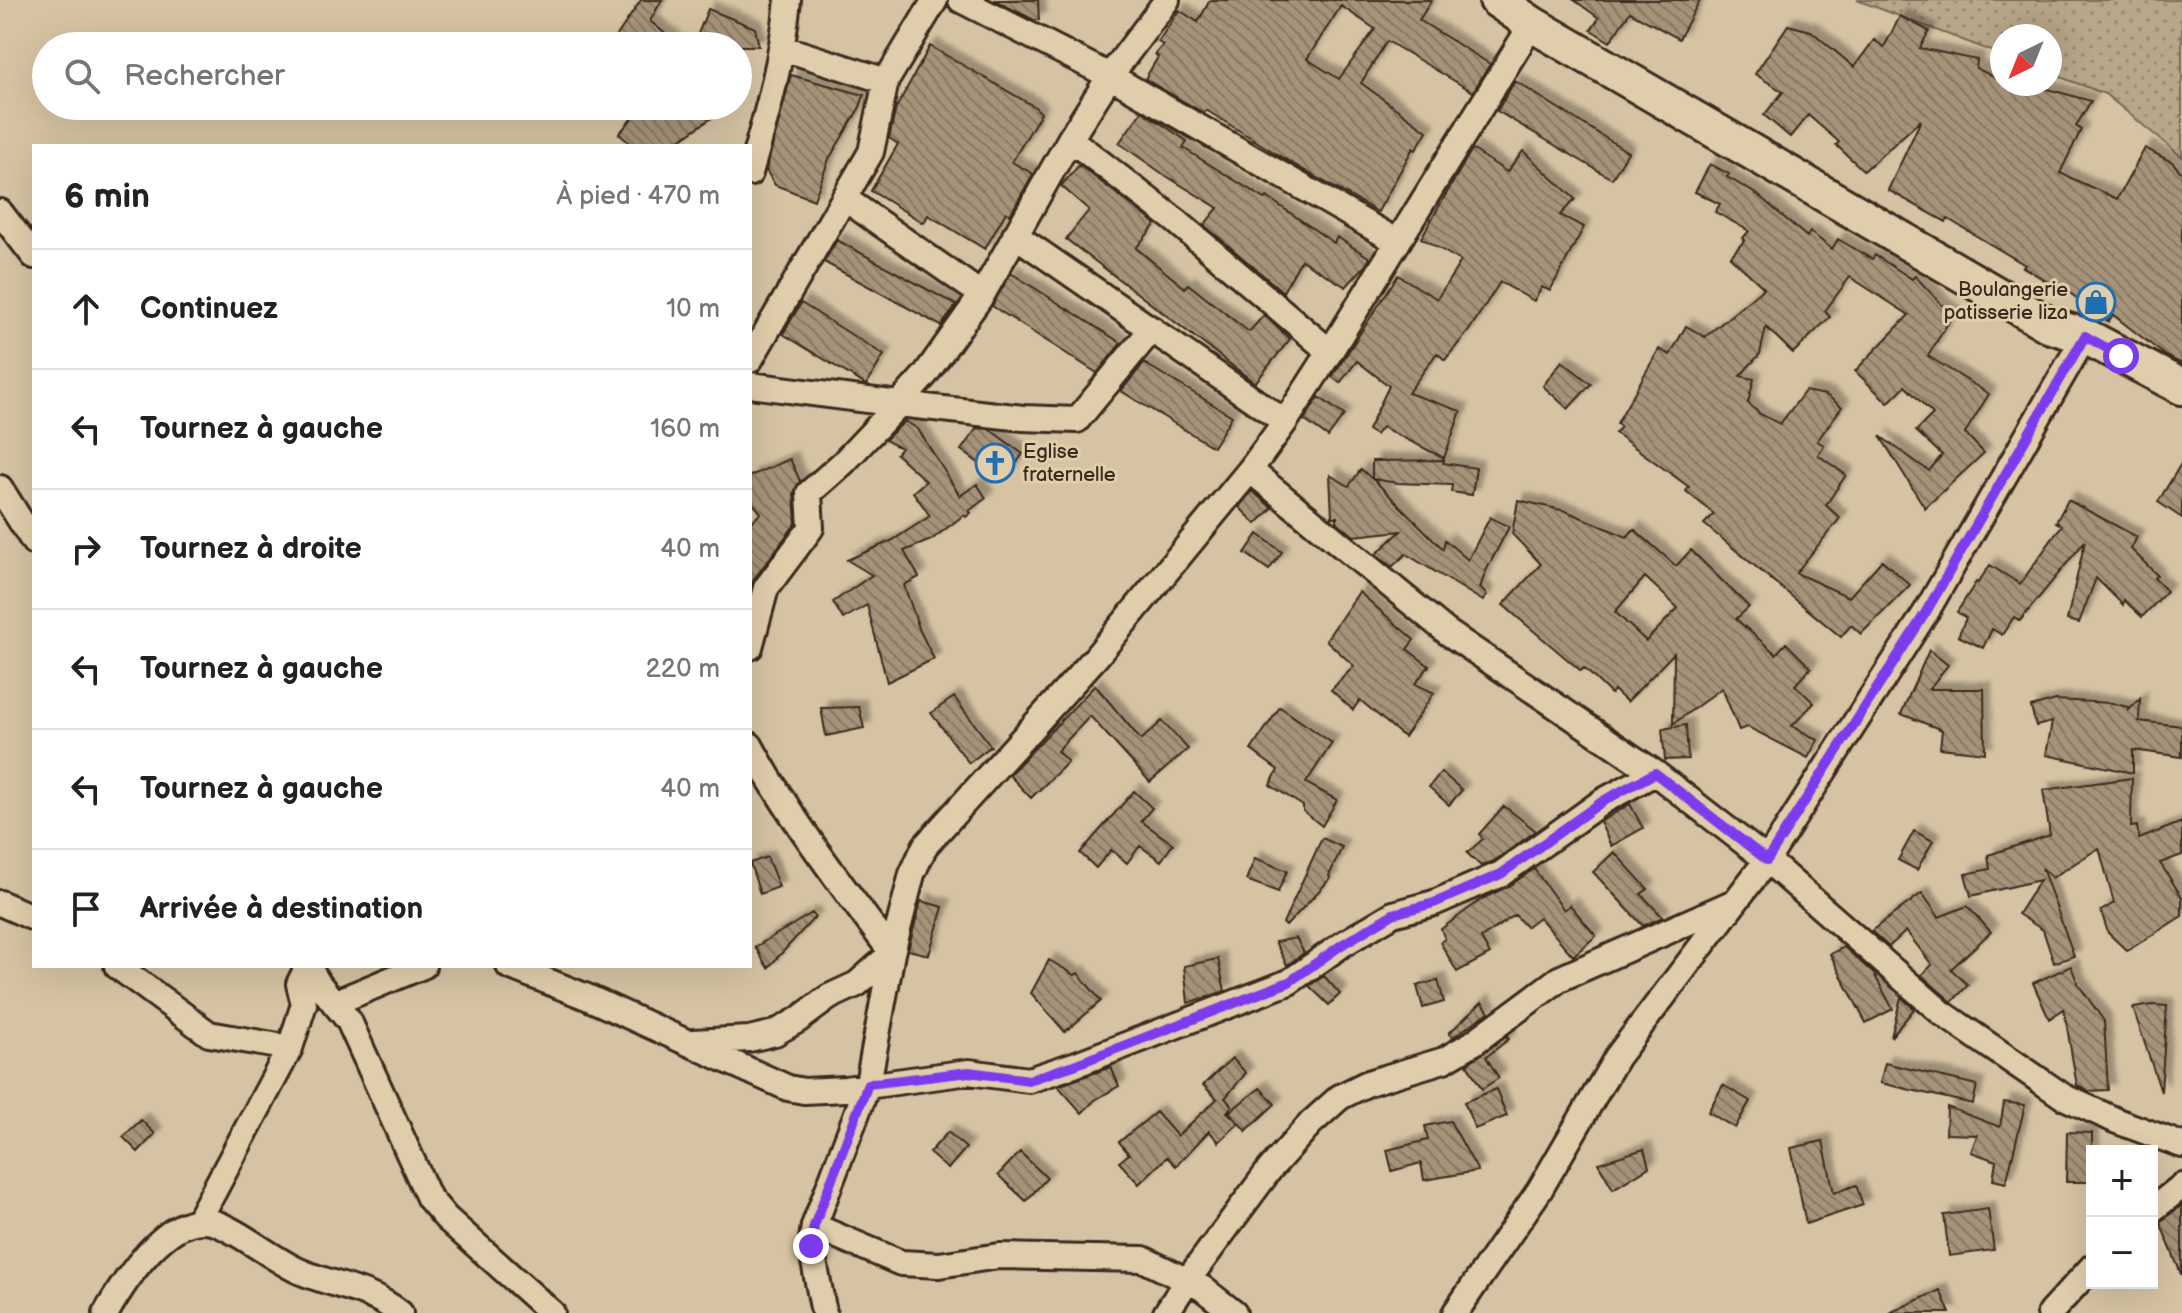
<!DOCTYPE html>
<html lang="fr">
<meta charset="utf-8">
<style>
:root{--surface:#fff;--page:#f6f6f6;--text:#222;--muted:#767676;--line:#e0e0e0}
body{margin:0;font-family:"Balsamiq Sans",sans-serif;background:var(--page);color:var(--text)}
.controls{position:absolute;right:24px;bottom:24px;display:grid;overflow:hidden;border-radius:0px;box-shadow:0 8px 32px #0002}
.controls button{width:72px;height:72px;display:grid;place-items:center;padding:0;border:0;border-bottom:2px solid var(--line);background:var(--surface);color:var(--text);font:40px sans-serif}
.compass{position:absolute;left:1990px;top:24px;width:72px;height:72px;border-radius:50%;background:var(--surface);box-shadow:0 8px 32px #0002;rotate:223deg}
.stop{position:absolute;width:24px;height:24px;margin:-18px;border:6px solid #7c3aed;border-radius:50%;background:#fff}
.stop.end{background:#7c3aed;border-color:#fff;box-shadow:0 2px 8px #0008}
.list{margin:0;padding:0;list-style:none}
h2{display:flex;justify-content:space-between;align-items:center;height:104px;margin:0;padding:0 32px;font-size:34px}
h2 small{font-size:26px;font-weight:400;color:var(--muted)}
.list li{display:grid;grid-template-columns:52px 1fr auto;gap:24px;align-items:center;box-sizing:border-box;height:120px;padding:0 32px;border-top:2px solid var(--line)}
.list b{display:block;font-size:30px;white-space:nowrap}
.list em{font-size:26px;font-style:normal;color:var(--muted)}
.icon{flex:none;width:44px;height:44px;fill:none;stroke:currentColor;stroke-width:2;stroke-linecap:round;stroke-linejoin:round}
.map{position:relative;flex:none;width:2182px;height:1313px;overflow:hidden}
.search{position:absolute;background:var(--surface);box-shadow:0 8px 32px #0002;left:32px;top:32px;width:720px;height:88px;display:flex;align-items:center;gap:20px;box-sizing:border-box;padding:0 28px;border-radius:44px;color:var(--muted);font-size:30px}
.panel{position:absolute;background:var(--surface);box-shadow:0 8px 32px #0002;left:32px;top:144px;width:720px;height:824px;border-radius:0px}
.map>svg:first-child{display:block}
.grass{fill:url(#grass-dots);stroke:#7a6854;stroke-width:2}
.building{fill:url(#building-back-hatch);stroke:#3b2a1e;stroke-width:2;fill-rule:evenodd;filter:url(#shadow)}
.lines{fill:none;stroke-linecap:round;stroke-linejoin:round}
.minor-casing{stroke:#3b2a1e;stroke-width:30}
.secondary-casing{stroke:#3b2a1e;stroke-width:40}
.minor{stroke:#e0cdab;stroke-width:24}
.secondary{stroke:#e0cdab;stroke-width:34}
.route{stroke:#7c3aed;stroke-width:10}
.labels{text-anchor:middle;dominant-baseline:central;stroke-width:6;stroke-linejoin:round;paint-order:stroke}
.poi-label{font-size:20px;fill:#3b2a1e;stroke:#e0cdab;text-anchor:end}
</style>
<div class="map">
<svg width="2182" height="1313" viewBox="0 0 2182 1313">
<defs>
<pattern id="grass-dots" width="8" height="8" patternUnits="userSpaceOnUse" patternTransform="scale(2)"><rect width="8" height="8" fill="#b9a78a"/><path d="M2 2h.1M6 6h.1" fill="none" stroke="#988870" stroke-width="1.8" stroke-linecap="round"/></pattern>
<pattern id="building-back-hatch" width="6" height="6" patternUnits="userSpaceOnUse" patternTransform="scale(2)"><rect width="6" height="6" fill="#a69379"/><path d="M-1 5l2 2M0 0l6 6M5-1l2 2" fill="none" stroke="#887863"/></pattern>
<filter id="shadow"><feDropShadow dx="7" dy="-7" stdDeviation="2" flood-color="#0004"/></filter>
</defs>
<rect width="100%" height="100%" fill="#d6c3a3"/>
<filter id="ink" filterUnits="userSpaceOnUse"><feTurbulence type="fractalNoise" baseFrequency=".0125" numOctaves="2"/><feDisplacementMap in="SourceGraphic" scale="16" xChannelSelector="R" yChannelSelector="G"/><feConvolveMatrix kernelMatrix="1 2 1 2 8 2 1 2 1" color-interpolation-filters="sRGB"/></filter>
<g filter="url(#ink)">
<path class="grass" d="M1857 0H2182V157L2105 94 2050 73V36H2002V55Z"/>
<path class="building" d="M641 0H662L650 21 680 46H610Z
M994 0H1038L1039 20H1034Z
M1210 0H1432L1419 20 1490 64 1473 92 1387 41 1361 83 1427 131 1416 150 1413 148 1378 212 1288 161 1206 110 1204 113 1145 79 1158 57 1155 54 1163 45 1158 42 1179 10 1198 22ZM1341 6 1375 29 1339 79 1307 59Z
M1574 0H1700L1679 39 1630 12 1610 42 1591 30 1599 18Z
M708 9 755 28 759 46H693Z
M1900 16 1929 31 1920 48 1977 60 1976 68 2002 81V84H2030L2091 101 2076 126 2081 130 2060 173 2117 199 2145 148 2172 162 2182 173V364L2166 356 2113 315 2108 322 2066 290 2065 292 2023 267 2025 265 1948 219 1946 222 1888 190 1921 120 1864 171 1836 145 1839 142 1808 115 1790 137 1764 115 1783 92 1755 74 1788 25 1811 31 1854 67 1874 40 1884 47Z
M930 46 1035 107 1041 113 1012 162 1033 174 1010 215 1006 212 985 249 928 215 924 223 871 191 898 144 889 138 896 108Z
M791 75 864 95 860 107 829 159 814 200 775 185 766 170Z
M1515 81 1628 152 1612 179 1497 111Z
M642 106H729L671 146H633L619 134Z
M1142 111 1187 141 1183 148 1265 199 1267 197 1334 243 1337 237 1370 258 1365 266 1346 287 1301 260 1283 292 1204 225 1218 208 1163 174 1119 143Z
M1472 149 1507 172 1523 151 1575 199 1560 215 1584 227 1550 291 1542 287 1534 301 1500 282 1468 332 1445 360 1437 353 1408 393 1461 411 1444 458 1382 427 1376 435 1368 430 1389 386 1357 361 1340 383 1332 377 1398 275 1437 299 1461 261 1421 238Z
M1710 164 1729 174 1727 177 1758 195 1807 237 1810 232 1832 249 1838 239 1872 259 1875 255 1912 279 1915 276 1944 307 1954 313 1928 356 1989 394 1965 433 1984 453 1925 508 1880 436 1929 471 1942 455 1916 431 1933 414 1905 386 1888 403 1855 371 1909 315 1850 277 1825 311 1830 317 1793 353 1766 327 1760 354 1740 376 1754 379 1748 403 1760 414 1780 424 1805 391 1826 395 1842 407 1817 441 1824 445 1818 455 1846 475 1826 505 1840 518 1796 573 1849 597 1882 560 1910 585 1861 634 1851 625 1841 637 1704 524 1714 514 1686 491 1689 487 1615 433 1621 427 1617 423 1659 349 1670 355 1686 326 1705 337 1764 288 1730 257 1745 240 1743 238 1749 231 1715 212 1720 204 1695 192Z
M1079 165 1156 224 1136 248 1185 288 1188 284 1249 332 1264 315 1290 339 1255 383 1066 239 1089 210 1061 186Z
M837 240 956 305 953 310 941 326 824 262Z
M1011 273 1121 343 1097 373 992 306Z
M801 303 884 355 866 385 783 334Z
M1562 361 1591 384 1568 409 1543 386Z
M1144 363 1232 416 1213 447 1121 391Z
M1319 397 1344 415 1328 437 1304 420Z
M905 421 918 429 960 496 977 484 986 498 969 511 971 513 966 517 964 515 931 540 904 551 919 577 904 585 920 631 934 659 887 682 867 605 843 619 833 602 872 575 847 560 893 540 930 516 913 492 926 481 896 454 901 448 885 440Z
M977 428 989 429 1023 454 1003 481 961 450Z
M790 459 800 481 794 493 796 523 754 579 750 590V523L761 513 750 500V476Z
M1444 460 1443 463 1476 468 1472 495 1451 492 1452 485 1397 483 1373 479 1443 549 1445 540 1468 560 1490 517 1509 527 1486 571 1480 588 1487 595 1483 601 1406 554 1392 567 1376 554 1401 531 1354 536 1337 522V517H1332L1330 475 1349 486 1361 469 1372 479V461Z
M2182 462V518L2158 502Z
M1252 491 1272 508 1256 524 1239 507Z
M1518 500 1566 511 1627 537 1634 529 1676 566 1691 550 1749 607 1736 619 1776 654 1786 643 1811 668 1795 685 1814 703 1792 726 1818 740 1808 758 1748 727 1739 730 1722 688 1673 724 1674 653 1627 702 1614 690 1611 694 1584 668 1581 671 1503 605 1541 564 1512 534ZM1645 577 1678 608 1646 641 1615 612Z
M2068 500 2137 537 2131 549 2157 575 2154 578 2167 591 2142 617 2124 600 2123 605 2096 578 2079 623 2067 620 2085 541 2020 621 2014 617 2002 635 1992 629 1983 648 1958 636 1966 618 1957 612 1976 582 1978 583 1990 565 2020 584 2062 525 2056 522Z
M1258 534 1282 552 1269 570 1245 553Z
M1359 592 1414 640 1407 649 1429 666 1415 684 1434 693 1404 737 1360 700 1353 710 1331 690 1354 666 1326 640Z
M1929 650 1948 665 1929 689H1984L1985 753 1940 748 1942 730 1901 714Z
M1095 685 1141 740 1162 721 1188 749 1150 782 1090 716 1057 751 1068 762 1031 798 1009 775Z
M954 697 991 746 969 763 931 713Z
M2140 699 2139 721 2182 726V757L2133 750V773L2046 755 2052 722 2036 726 2031 707 2056 700 2112 703 2128 707V711Z
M859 707 864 728 826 736 821 708Z
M1280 707 1332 743 1306 783 1337 800 1322 826 1303 811V806L1270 785 1278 770 1251 750Z
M1686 725 1688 759 1665 760 1662 729Z
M1441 772 1462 790 1449 805 1429 787Z
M2132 778 2131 827 2137 826 2139 839 2182 822V855L2160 863 2182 897V916L2127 951 2108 933 2101 911 2114 903 2099 848 2052 878 2042 868 2074 956 2054 963 2043 930 2018 914 2040 880 1971 896 1965 874 1990 869 1988 855 2050 835 2043 790Z
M1134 791 1152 808 1141 821 1173 844 1161 861 1140 846 1127 863 1111 850 1096 868 1080 853Z
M1630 804 1643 828 1611 846 1600 822Z
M1504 806 1536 831 1494 861 1481 866 1467 853 1483 839 1479 834Z
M1914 831 1933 841 1917 870 1898 860Z
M1322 838 1342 847 1329 876 1331 878 1286 926 1283 923Z
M1614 852 1648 889 1641 894 1663 917 1643 926 1593 872Z
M767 857 779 887 760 894 750 863Z
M1255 858 1287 871 1278 892 1246 880Z
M1534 869 1564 910 1570 905 1596 936 1573 956 1539 917 1526 927 1515 915 1481 938 1490 954 1457 972 1440 942 1445 939 1441 929 1482 899 1509 886Z
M1922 893 1939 917 1967 906 1991 932 1951 969 1968 985 1952 1002 1921 975 1932 965 1906 931 1889 947 1871 931Z
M921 901 943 907 929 955 908 950Z
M812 913 815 917 768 968 755 947Z
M1296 938 1304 953 1287 965 1275 942Z
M1844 947 1874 974 1893 1009 1866 1023 1830 954Z
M1218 959 1225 991 1188 1003 1184 966Z
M1049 960 1075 975 1078 973 1101 1001 1065 1032 1031 993Z
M2071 966 2078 984 2104 1021 2108 1090 2088 1091 2077 1086 2064 1009 2049 1019 2033 983Z
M1324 976 1340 994 1329 1005 1309 986Z
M1438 980 1444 1002 1423 1008 1417 986Z
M1901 997 1914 1009 1891 1037Z
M1482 1002 1489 1012 1453 1037 1449 1033Z
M2152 1005 2167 1006 2161 1092 2133 1008Z
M1507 1036 1509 1039 1486 1057 1499 1078 1482 1089 1467 1064Z
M1232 1058 1246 1073 1225 1098 1232 1106 1227 1112 1239 1123 1219 1142 1209 1131 1176 1166 1167 1157 1139 1184 1119 1162 1129 1154 1119 1142 1156 1112 1177 1136 1217 1099 1203 1085Z
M1885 1063 1977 1085 1973 1104 1880 1083Z
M1111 1067 1119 1086 1095 1100 1082 1113 1058 1086Z
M1723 1085 1750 1101 1735 1128 1708 1112Z
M1260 1088 1275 1104 1246 1131 1229 1112Z
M1496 1089 1507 1116 1475 1129 1464 1102Z
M2004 1102 2025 1105 2006 1183 1993 1180 1996 1161 1971 1152 1977 1135 1946 1134 1947 1107 2000 1127Z
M141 1120 155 1134 138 1152 123 1137Z
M1450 1121 1478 1171 1424 1180 1421 1163 1392 1171 1387 1150 1428 1140 1425 1126Z
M948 1132 966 1148 948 1169 929 1153Z
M2067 1132 2092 1133V1182H2066Z
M1823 1141 1834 1193 1856 1185 1863 1205 1806 1224 1791 1148Z
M1644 1149 1649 1167 1613 1189 1598 1163Z
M1020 1152 1047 1178 1026 1201 998 1175Z
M2182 1205V1274H2181L2160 1222Z
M1988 1209 1994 1250 1949 1256 1944 1215Z
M1940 1290 1950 1313H1889Z"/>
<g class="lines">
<g class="minor-casing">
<path id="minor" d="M961 0 1110 76 1398 242
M783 48 886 81
M1070 139 1176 221 1330 352
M750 173C767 114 782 61 788 0
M844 198 982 295
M0 212 34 256
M1015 235 1285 422
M750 360 871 152 886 81 935 0
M750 385 899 404 925 375 982 295 1070 139 1110 76 1167 0
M1250 470 1447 632 1655 773 1767 860 1942 1013 2064 1097 2117 1121 2182 1145
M0 488 34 542
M750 647 766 588 811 528 809 493 843 463 899 404 1023 418 1077 420 1152 329
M0 903 34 918
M117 966 209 1034 290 1048
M308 966 318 983 349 1021 429 1198 446 1218 552 1313
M509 966 587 997 788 1088 804 1091 845 1089 969 1072 1029 1080 1074 1065 1289 982 1343 944 1393 914 1434 903 1501 874 1603 801 1655 773
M334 1003 423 966
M693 1042 749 1039 775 1033 798 1020 829 997 857 984 892 953C842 885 790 819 750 745
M2152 1210 2182 1186
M198 1221 290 1048 304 1004 299 984 308 966
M814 1226 901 1263 939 1265 999 1256 1143 1259 1202 1288 1234 1313
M106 1313C125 1280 168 1212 212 1222 235 1228 274 1260 299 1271 333 1286 370 1289 400 1313
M824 1313 811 1246 814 1226 868 1084 892 953 912 874 925 846 1096 657 1250 470 1285 422 1330 352 1532 24
M1166 1313 1187 1281 1270 1169 1311 1123 1340 1097 1368 1083 1444 1060 1473 1043 1559 979 1732 903
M1455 1313 1539 1191 1617 1057 1767 860 1926 612 2085 336
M2050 1313 2092 1267"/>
</g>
<g class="secondary-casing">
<path id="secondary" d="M1497 0 1532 24 2051 326 2085 336 2182 387"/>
</g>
<use href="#minor" class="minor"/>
<use href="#secondary" class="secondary"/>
</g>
</g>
<g class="lines" filter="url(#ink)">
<path class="route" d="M811 1246 814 1226 868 1084 969 1072 1029 1080 1074 1065 1289 982 1343 944 1393 914 1434 903 1501 874 1603 801 1655 773 1767 860 1926 612 2085 336 2121 356"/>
</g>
<defs>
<g id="shop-ring" transform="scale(2)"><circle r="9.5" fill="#e0cdab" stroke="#1f6fb2" stroke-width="1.5"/><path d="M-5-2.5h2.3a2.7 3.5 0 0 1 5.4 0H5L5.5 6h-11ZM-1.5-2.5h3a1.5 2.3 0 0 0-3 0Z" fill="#1f6fb2"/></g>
<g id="church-ring" transform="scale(2)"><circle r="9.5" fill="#e0cdab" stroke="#1f6fb2" stroke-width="1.5"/><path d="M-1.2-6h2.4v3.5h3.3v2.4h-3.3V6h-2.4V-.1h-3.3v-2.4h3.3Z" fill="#1f6fb2"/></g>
</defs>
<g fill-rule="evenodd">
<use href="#shop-ring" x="2096" y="302"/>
<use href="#church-ring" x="995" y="463"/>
</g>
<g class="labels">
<g class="poi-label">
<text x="2068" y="290">Boulangerie<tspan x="2068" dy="23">patisserie liza</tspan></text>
<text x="1023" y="452" text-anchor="start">Eglise<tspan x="1023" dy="23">fraternelle</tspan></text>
</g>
</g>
</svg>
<div class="controls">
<button>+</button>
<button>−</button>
</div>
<svg class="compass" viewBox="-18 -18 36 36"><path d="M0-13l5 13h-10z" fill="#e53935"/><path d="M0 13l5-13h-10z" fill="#767676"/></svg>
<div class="stop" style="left:2121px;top:356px"></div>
<div class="stop end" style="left:811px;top:1246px"></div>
<div class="search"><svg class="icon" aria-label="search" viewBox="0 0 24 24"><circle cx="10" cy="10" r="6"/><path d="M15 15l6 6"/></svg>Rechercher</div>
<section class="panel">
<h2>6 min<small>À pied · 470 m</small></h2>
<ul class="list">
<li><svg class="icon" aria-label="ahead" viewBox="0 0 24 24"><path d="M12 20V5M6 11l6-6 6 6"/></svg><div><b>Continuez</b></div><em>10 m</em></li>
<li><svg class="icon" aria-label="left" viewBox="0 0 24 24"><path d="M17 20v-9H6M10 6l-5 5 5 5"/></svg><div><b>Tournez à gauche</b></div><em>160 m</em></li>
<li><svg class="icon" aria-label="right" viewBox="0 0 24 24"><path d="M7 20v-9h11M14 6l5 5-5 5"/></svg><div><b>Tournez à droite</b></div><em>40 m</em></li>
<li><svg class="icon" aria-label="left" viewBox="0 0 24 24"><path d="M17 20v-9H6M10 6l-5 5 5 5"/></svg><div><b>Tournez à gauche</b></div><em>220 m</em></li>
<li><svg class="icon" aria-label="left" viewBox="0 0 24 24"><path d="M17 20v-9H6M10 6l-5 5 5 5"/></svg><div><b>Tournez à gauche</b></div><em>40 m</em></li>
<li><svg class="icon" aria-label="arrive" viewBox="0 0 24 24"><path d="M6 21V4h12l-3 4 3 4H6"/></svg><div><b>Arrivée à destination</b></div></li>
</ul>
</section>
</div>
